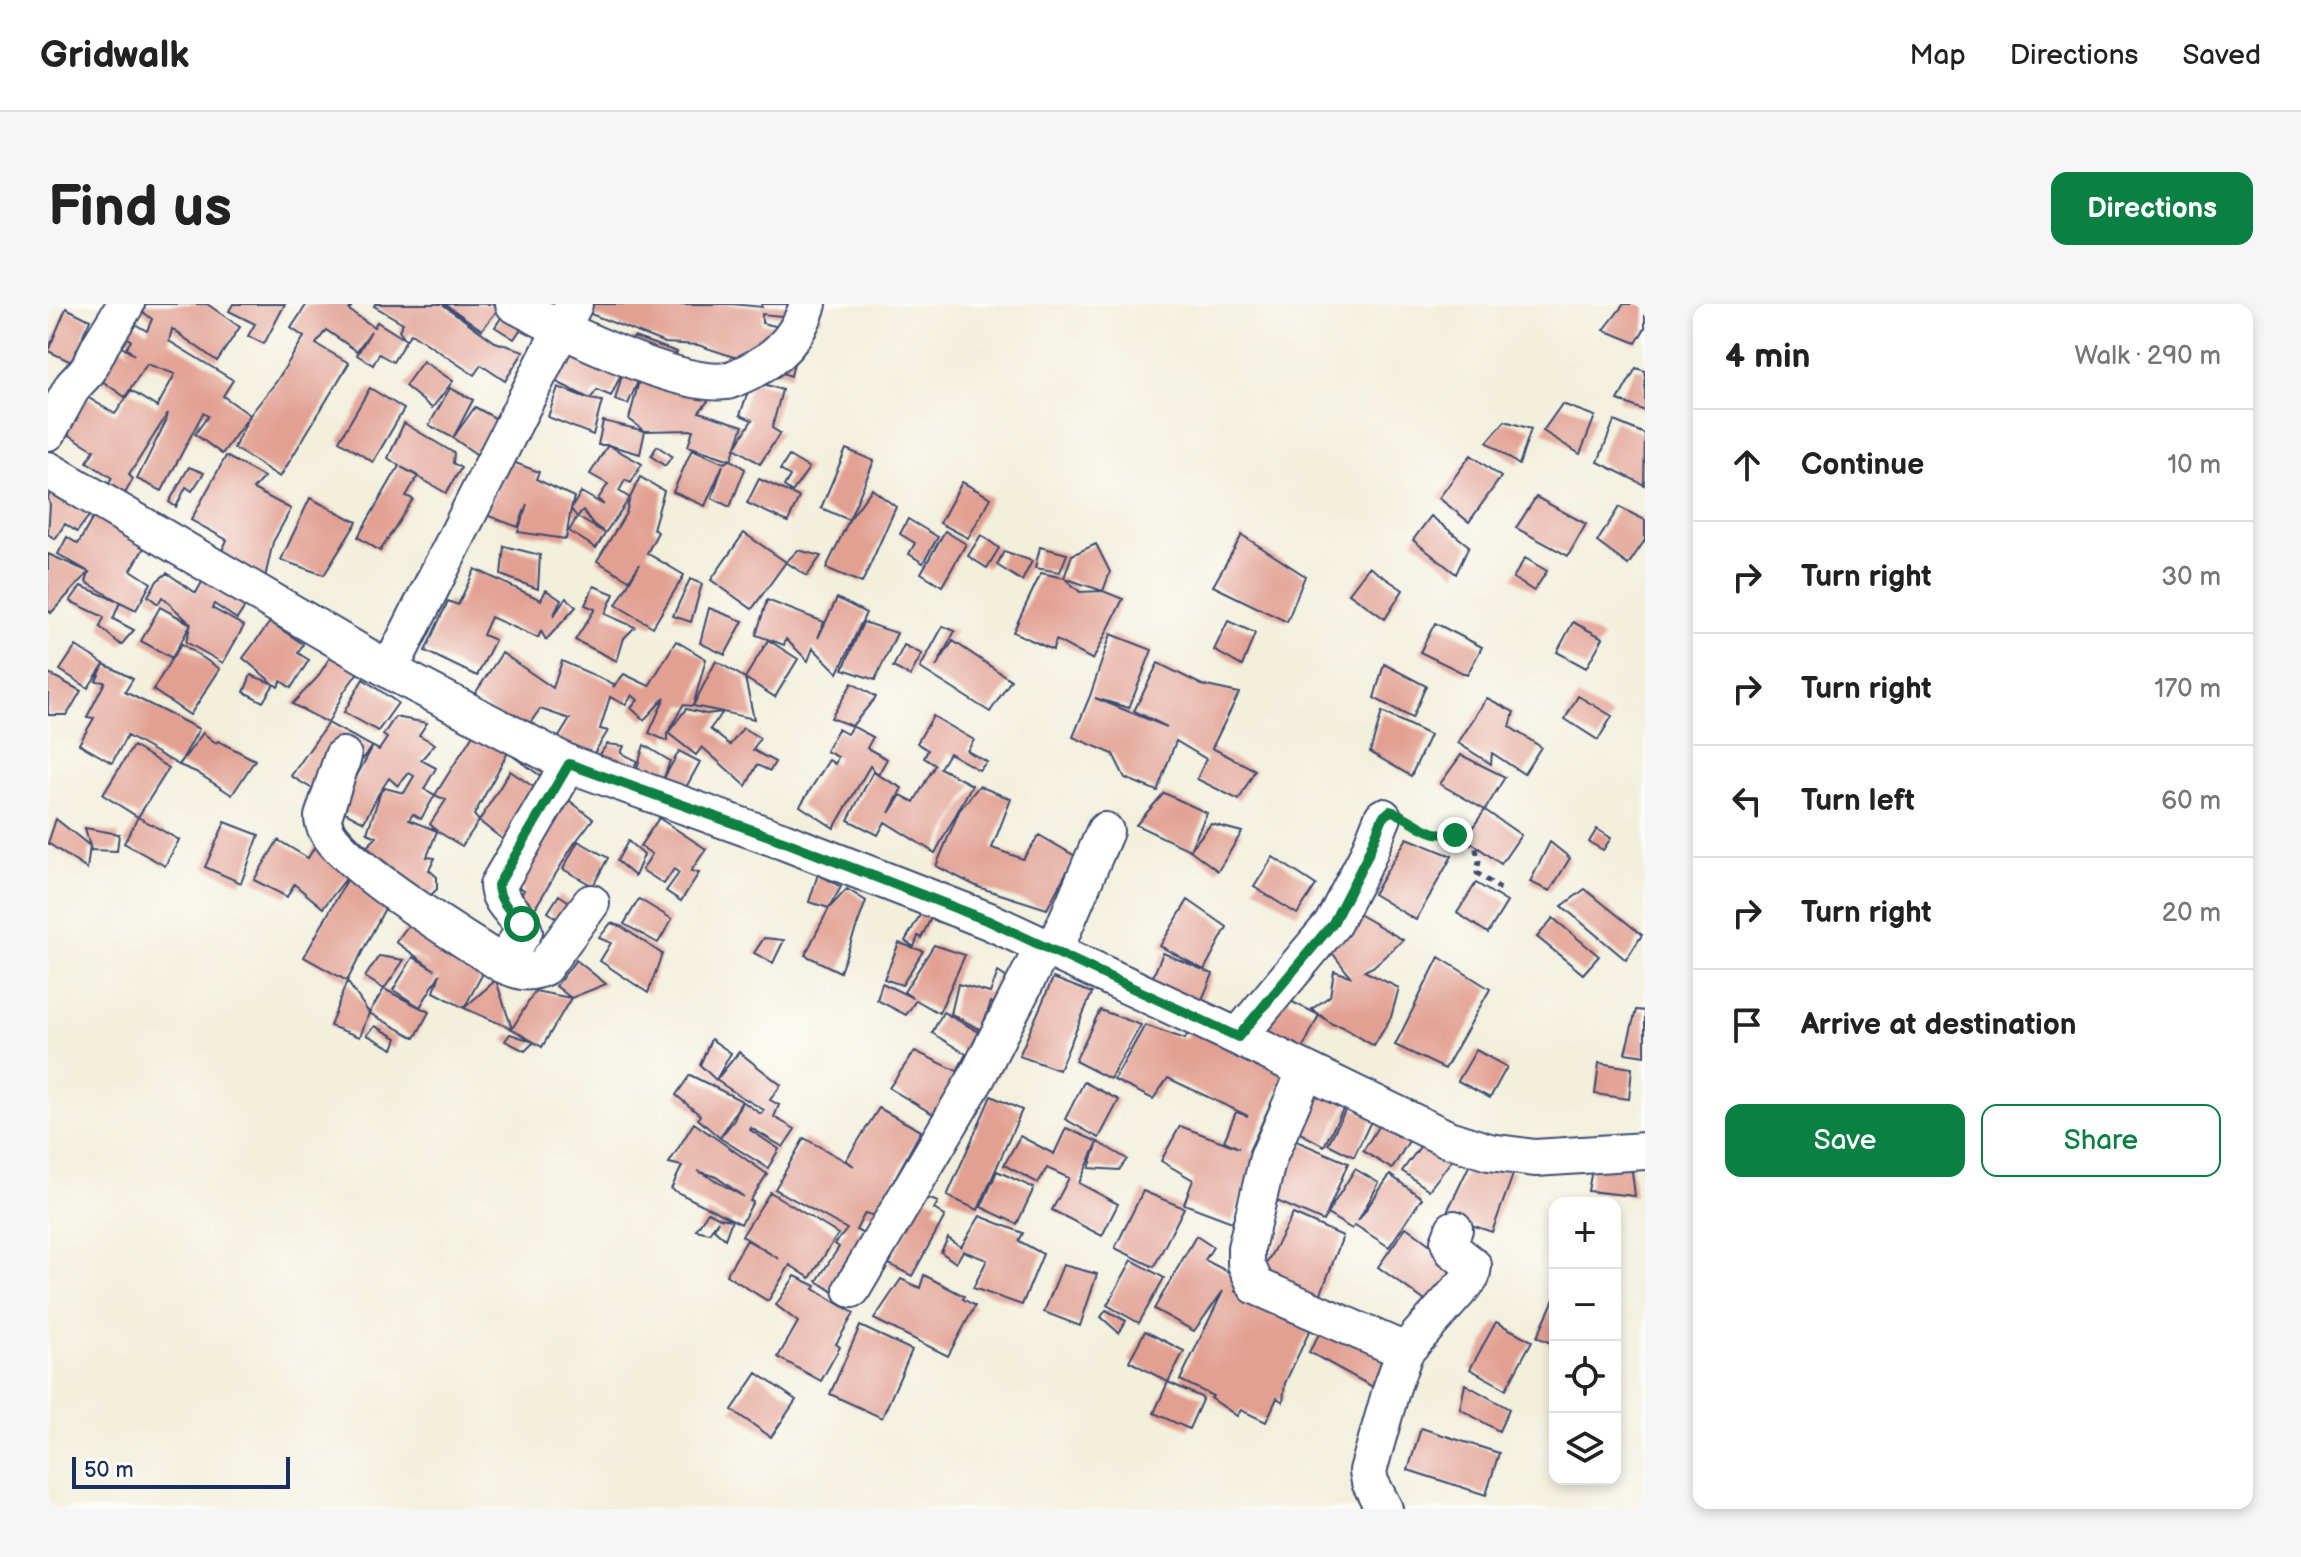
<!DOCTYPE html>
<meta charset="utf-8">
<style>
:root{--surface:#fff;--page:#f6f6f6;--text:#222;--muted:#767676;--line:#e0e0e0;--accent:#0b8043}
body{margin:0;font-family:"Balsamiq Sans",sans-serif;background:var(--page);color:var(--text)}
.controls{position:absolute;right:24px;bottom:24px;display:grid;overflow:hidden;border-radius:16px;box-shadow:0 4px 12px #0003}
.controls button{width:72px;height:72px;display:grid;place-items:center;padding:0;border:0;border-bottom:2px solid var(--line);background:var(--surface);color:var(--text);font:40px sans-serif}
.scale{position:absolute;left:24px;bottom:20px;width:218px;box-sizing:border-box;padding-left:8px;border:4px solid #1b2f5e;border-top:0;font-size:22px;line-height:28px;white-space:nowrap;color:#1b2f5e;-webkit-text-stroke:6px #fdfcf7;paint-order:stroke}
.stop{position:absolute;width:24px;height:24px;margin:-18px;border:6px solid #0b8043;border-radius:50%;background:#fff}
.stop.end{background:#0b8043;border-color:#fff;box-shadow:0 2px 8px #0008}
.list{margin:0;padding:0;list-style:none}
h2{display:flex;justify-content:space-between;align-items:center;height:104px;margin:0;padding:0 32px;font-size:34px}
h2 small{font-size:26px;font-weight:400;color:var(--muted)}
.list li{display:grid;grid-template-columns:52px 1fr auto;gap:24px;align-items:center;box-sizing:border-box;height:112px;padding:0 32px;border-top:2px solid var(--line)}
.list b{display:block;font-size:30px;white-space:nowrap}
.list em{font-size:26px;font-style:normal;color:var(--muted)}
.actions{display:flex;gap:16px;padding:24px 32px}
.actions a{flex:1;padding:18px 0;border:2px solid var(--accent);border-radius:16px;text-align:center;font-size:28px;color:var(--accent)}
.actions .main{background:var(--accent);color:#fff}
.icon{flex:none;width:44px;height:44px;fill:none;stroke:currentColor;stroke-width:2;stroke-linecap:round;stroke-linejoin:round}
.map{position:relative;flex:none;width:1597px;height:1205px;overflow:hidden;border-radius:16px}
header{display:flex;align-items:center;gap:48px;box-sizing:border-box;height:112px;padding:0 40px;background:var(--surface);border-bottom:2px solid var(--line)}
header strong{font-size:38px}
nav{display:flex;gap:44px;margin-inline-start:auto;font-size:28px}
.intro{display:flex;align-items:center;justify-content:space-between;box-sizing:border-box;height:192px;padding:0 48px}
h1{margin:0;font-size:56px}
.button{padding:20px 36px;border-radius:16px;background:var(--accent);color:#fff;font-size:28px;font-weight:700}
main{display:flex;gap:48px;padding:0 48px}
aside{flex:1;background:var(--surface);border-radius:16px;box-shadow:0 4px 12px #0003}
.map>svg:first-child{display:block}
.building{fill:#e2a093;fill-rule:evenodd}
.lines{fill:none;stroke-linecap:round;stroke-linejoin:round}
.minor-casing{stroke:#3b4c71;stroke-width:40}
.path{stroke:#3b4c71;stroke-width:5;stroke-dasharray:6 6;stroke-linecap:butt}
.minor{stroke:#fff;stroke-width:36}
.route{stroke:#0b8043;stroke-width:10}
</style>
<header>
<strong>Gridwalk</strong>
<nav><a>Map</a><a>Directions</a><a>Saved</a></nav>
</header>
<div class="intro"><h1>Find us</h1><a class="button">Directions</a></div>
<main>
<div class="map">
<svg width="1597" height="1205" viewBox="0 0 1597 1205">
<rect width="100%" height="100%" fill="#fdfcf7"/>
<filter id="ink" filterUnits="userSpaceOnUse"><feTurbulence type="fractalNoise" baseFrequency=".0125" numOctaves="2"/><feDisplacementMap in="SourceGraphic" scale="16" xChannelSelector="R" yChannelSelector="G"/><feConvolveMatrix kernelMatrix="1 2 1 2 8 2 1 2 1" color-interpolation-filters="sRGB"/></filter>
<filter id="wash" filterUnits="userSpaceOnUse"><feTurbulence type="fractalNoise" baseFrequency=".006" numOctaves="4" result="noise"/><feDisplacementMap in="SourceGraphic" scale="32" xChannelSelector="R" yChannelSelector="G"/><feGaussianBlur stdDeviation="1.8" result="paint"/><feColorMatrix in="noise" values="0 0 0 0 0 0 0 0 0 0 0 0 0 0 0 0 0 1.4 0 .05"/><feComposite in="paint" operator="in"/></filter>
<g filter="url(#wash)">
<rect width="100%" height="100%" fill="#f2efdb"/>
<g id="blocks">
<path class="building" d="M85 0H159L192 23 169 57 124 25 121 37 185 76 175 92 202 111 228 78 256 33 243 24 259 0H305L301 6 326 23 329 18 358 36 345 58 331 50 325 61 309 51 323 27 309 47 278 26 268 40 301 59 232 173 186 144 202 111 174 150 147 130 160 112 155 109 114 187 89 175 118 117 120 109 81 171 85 175 74 195 59 183 64 174 39 158 46 146 18 129 39 93 67 110 83 87 109 103 127 70 99 60 77 93 47 72 69 40 86 51 78 44 83 37 76 31 85 19 99 27 104 15Z
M185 0H237L216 40 200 32 207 20 181 7Z
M327 0H394L447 38 476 47 457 77 433 61 426 71 363 29 358 36 351 26 355 19 326 2Z
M397 0H454L434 26Z
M462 0 483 10 466 35 447 23Z
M544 0H684L714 3V0H770L774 16 714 10V19L753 28 743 72 650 41 617 39 540 9Z
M1576 0H1597V24L1588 39 1556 26Z
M18 4 42 16 35 31 53 40 40 66 0 47Z
M586 33 629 48 621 61 583 42Z
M521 40 567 48 577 58 576 64 592 73 580 100 567 96 576 64 563 92 549 86 542 95 554 97 545 131 500 113 510 83 542 95 503 75Z
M375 57 405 77 384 104 357 82Z
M1588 64 1597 67V107L1570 96Z
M592 73 664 92 651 108 695 122 683 156 697 165 682 203 664 194 675 161 657 202 625 188 644 145 676 159 683 156 640 142 645 126 597 127 581 115Z
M704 76 734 86 724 124 732 129 712 160 687 144 704 116 692 111Z
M322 84 356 105 325 158 291 137Z
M402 84 425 96 405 134 381 121Z
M1514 100 1547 112 1532 150 1495 127Z
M427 103 465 124 444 161 405 134Z
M555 117 597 127 592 150 560 141 594 160 583 179 577 176 571 187 582 194 592 173 616 187 605 225 610 228 599 249 636 271 605 323 568 301 592 260 581 276 549 257 578 209 582 194 557 229 545 220 535 206 529 213 523 205 518 235 470 228 479 200 470 223 438 211 460 156 491 168 488 175 526 193 523 205 533 188 556 201 550 195 560 180 542 170 560 141H550Z
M1457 117 1483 125 1471 161 1439 138Z
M1566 117 1597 130 1596 181 1550 158Z
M356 119 406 149 405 159 413 164 398 189 353 163 370 172 358 192 365 195 332 247 310 233 351 162 340 154Z
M609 142 624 152 617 162 603 152Z
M798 145 826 157 801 216 773 204Z
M1423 151 1453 173 1421 218 1391 194Z
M178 152 216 173 205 185 243 205 225 238 216 278 170 255 179 236 143 216Z
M741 152 761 164 744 188 736 182 742 172 732 166Z
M141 163 156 169 144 187 138 183 128 203 121 198Z
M711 175 751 193 740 218 699 199Z
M914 178 943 194 920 234 892 219Z
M7 181 21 198 41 212 29 228 17 220 7 235 0 230 2 201 0 193Z
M824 185 848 203 814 279 778 264 801 216Z
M1488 193 1538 220 1520 252 1468 224Z
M262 194 309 218 276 271 233 256Z
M1571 203 1597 216V236L1580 261 1549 238Z
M47 210 97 242 83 266 103 279 88 306 72 298 65 315 86 326 73 341 52 323 56 313 22 297 33 282 72 298 38 278 41 268 10 250 19 233 30 240Z
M1383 212 1421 242 1408 270 1365 236Z
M529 213 557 229 548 244 521 227Z
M860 215 890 233 875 259 861 250 867 239 852 230Z
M897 227 918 240 894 282 873 269Z
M696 229 738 258 704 305 663 276Z
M933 231 951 244 939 264 920 252Z
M1194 231 1257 272 1239 318 1165 282Z
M1048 240 1062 268 1055 287 1016 274 1024 251Z
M456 242 492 251 490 285 453 271Z
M992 243 1019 250 1012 268 987 264Z
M750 246 773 252 759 272 738 258Z
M956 247 984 257 974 277 949 261Z
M0 250 41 268 3 309 0 306Z
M1477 254 1499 267 1486 287 1465 274Z
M1321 263 1355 286 1337 315 1301 289Z
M427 265 493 296 498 286 513 296 505 313 518 294 528 303 498 336 493 327 490 334 443 313 435 331 447 336 429 372 377 347 400 297 410 301Z
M119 269 148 289 159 269 202 295 189 315 166 300 164 304 196 322 175 359 138 338 143 320 124 354 134 340 172 365 142 411 105 386 124 354 93 337 112 303 143 320 114 293 110 300 100 292 109 277Z
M993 269 1016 274 1032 288 1055 287 1075 295 1045 356 1008 336 1005 346 965 328Z
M642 275 654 280 643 318 625 312Z
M546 282 566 290 557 310 587 323 576 334 569 357 527 336 547 305 537 301Z
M789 294 818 309 790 369 765 344 760 357 738 335 736 341 708 331 719 296 776 318 770 334Z
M661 304 695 317 677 351 652 339Z
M1180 317 1207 329 1194 362 1166 346Z
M222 318 255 340 250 349 261 356 243 384 233 377 230 383 226 380 215 398 196 388 203 371 226 380 195 354Z
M815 318 849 329 827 376 795 365Z
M1525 318 1555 334 1538 364 1509 348Z
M1387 319 1434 343 1419 371 1372 348Z
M895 322 907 327 888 363 905 337 963 376 942 408 872 364Z
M1063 330 1104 346 1081 404 1047 394 1119 423 1086 407 1110 359 1154 381 1191 389 1164 444 1207 466 1191 496 1149 475 1158 455 1128 437 1109 487 1077 474 1065 450 1025 433 1042 392Z
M720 336 750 355 727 393 697 374Z
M628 337 658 355 645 402 635 401 619 430V437L601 429 617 393 596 416 583 404 590 396 584 391 578 401 562 393 552 425 560 427 536 465 504 444 522 415 492 405 475 429 424 394 454 349 505 384 514 357 566 380 565 383 576 370 601 382Z
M856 341 874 350 862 372 845 363Z
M28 342 56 360 40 384 12 366Z
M286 347 313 364 296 388 280 419 244 400 269 374Z
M668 357 697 374 706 415 675 408 662 425 682 441 695 424 712 434 705 446 727 458 722 467 709 461 698 482 654 443 648 451 620 429 638 405 658 410 675 408 645 402Z
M56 360 85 375 77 388 151 425 131 461 155 429 168 439 170 437 207 456 184 491 148 468 131 461 79 432 64 459 31 440 46 414 39 413 57 378 48 377Z
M1336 360 1378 382 1364 414 1326 394Z
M0 369 33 387 19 411H0Z
M315 375 350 399 330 427 296 408Z
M804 379 828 393 804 422 783 414Z
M1530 392 1564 412 1550 436 1517 415Z
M1439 394 1466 408 1462 423 1493 443 1476 470 1444 449 1443 460 1410 439Z
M1334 408 1382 431 1363 472 1322 448Z
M885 412 926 436 919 447 939 458 931 466 901 449 892 464 924 481 887 549 837 518 830 531 800 516 825 468 830 471 822 462 786 524 752 502 781 456 787 460 790 453 778 447 790 425 799 430 804 422 825 433 819 444 839 455 830 471 854 484 841 509 853 491 866 498 887 461 876 454 880 446 869 439Z
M347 413 379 419 371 431 387 440 373 456 388 464 376 485 387 491 431 421 465 439 426 511 431 517 414 542 389 527 382 520 398 496 387 491 373 515 365 510 361 516 389 527 379 553 387 554 381 566 389 573V585L381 593 444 653 416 704 386 688 392 670 372 703 345 686 365 653 387 666 348 638 370 608 307 554 329 533 319 529 333 487 337 484 356 489 366 472 361 469 350 482 341 474 330 491 316 518 291 505 307 475 288 499 243 472 280 419 331 446 339 434 335 431ZM325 442 307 475 303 470Z
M559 440 576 442 573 449 589 457 581 475 549 455Z
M596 441 622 457 615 476 631 447 652 458 636 487 586 474Z
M85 442 121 464 90 513 55 491Z
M473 442 511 469 504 480 466 453Z
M1413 451 1457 473 1437 506 1392 480Z
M462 467 493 488 462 541 431 517Z
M931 482 963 495 944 544 975 555 991 531 1027 552 999 605 930 583 888 562 911 507Z
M1116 489 1159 509 1142 546 1163 520 1194 528 1170 567 1142 546 1088 521Z
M513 490 545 515 526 540 470 632 492 647 476 670 462 627 452 621 476 586 453 572Z
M1437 506 1473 531 1453 560 1417 534Z
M90 513 131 536 117 562 76 539Z
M611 514 658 545 643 567 651 569 633 597 618 587 631 569 626 565 616 580 594 566 604 550 592 542Z
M8 515 42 542 39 565 0 539Z
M177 518 211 531 193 579 157 563Z
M37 524 71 530 69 547 43 546Z
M1549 525 1563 534 1555 546 1541 538Z
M273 532 346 587 299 677 321 709 312 733 282 722 299 677 256 653 304 567 275 604 246 580 239 593 206 576 230 536 260 554Z
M1359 534 1404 552 1368 616 1325 590Z
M530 537 560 554 545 582 515 565Z
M580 537 596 551 587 572 569 557Z
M1502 538 1522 554 1502 587 1482 578Z
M1225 553 1268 581 1249 610 1206 583Z
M770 570 793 583 781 604 761 598Z
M1428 579 1459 598 1440 629 1409 609Z
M799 585 818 597 792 668 757 651 781 604Z
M1537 585 1594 631 1578 656 1514 602Z
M511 591 532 605 521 624 500 608Z
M591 595 624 615 610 639 576 620Z
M1140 596 1179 623 1156 666 1112 642Z
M1305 607 1355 636 1325 663 1316 667 1351 684 1343 713 1326 742 1293 722 1284 720 1264 705 1282 692 1286 667 1302 672 1282 646Z
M872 611 884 612 873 634 870 632 866 643 857 637Z
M1505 614 1551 652 1535 670 1489 633Z
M563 619 574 623 614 650 600 689 552 657 563 639 551 634Z
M716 634 736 636 725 659 706 649Z
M851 639 875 647 854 681 836 675Z
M886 641 917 651 891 709 868 696 858 711 829 696 834 679 865 694 856 688Z
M1115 649 1165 670 1150 705 1100 684Z
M331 652 356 656 336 685 317 673Z
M1391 653 1442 685 1397 765 1347 741Z
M528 656 558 680 523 694 494 743 486 738 477 747 457 737 462 730 486 738 464 725 487 687 523 694 508 682Z
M950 668 974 684 961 710 943 698 933 726 903 710 910 680 942 689Z
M1005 674 1044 689 1011 766 971 752Z
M448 676 464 725 416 704Z
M336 685 381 708 367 734 321 709Z
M1232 692 1271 711 1251 752 1199 729Z
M1052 706 1093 721 1062 775 1027 757Z
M1588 706 1597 707V752L1577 749Z
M895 708 933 729 922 751 956 762 935 792 890 813 841 784 867 747 909 767 918 750 884 729Z
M1097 721 1137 735 1144 722 1239 765 1201 847 1209 851 1184 918 1136 900 1145 876 1113 857 1132 822 1191 844 1176 837 1188 808 1200 812 1120 774 1105 795 1066 776Z
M327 722 349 734 345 745 319 731Z
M663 735 683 749 668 776 691 748 733 781 722 796 731 801 726 813 747 825 735 843 703 824 702 826 731 845 720 864 672 834 686 816 694 797 713 810 716 806 689 790 668 776 652 761Z
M1428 746 1459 763 1442 794 1410 777Z
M1551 759 1584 764 1581 795 1547 790Z
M642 771 694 797 672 834 650 815 652 811 628 791Z
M1036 778 1071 796 1051 834 1017 815Z
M1263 782 1301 794 1276 842 1241 823Z
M943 792 974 806 930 906 899 892Z
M1300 801 1325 813 1306 853 1280 840Z
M831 804 873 827 844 880 890 898 886 905 897 912 864 972 841 960 861 922 817 909 808 926 835 940 810 957 787 989 769 977 791 943 787 940 799 925 727 885 756 834 806 862 798 856Z
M1336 813 1365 830 1344 865 1315 847Z
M646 819 719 870 702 897 705 898 693 920 623 885 634 862 621 859ZM650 867 668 873 696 893Z
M1018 824 1050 838 1031 879 1070 900 1054 932 1004 906 1021 874 999 864 990 879 956 861 972 832 1006 850Z
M1380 832 1407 852 1381 886 1354 867Z
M1239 833 1300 859 1279 910 1307 865 1331 879 1310 917 1342 871 1374 894 1341 943 1307 921 1304 925 1279 910 1275 917 1215 891Z
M1050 838 1079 855 1071 866 1041 864Z
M1424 856 1466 868 1444 928 1397 912Z
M1545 860H1583L1587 892 1540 887Z
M949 867 986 884 969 920 933 903Z
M1095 887 1136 904 1106 963 1067 944Z
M722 888 790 930 762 974 742 961 720 997 678 971 699 936 731 955 694 932Z
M660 908 672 914 684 916 677 935 666 925 670 917 661 929 648 926Z
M1245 910 1295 932 1269 1000 1211 973Z
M932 912 975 929 971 937 995 950 974 1001 925 984 939 956 915 947 908 959 893 948 900 934 913 943Z
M1358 923 1415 965 1387 1004 1330 963Z
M1148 932 1165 943 1157 956 1184 970 1193 969 1187 987 1263 1024 1237 1079 1235 1098 1229 1094 1218 1118 1193 1106 1189 1112 1163 1094 1165 1092 1132 1076 1175 987 1146 1027 1106 1005Z
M1084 956 1116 974 1091 1019 1059 1001Z
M1015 961 1049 970 1032 1022 996 1008Z
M876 971 916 992 915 995 927 1002 900 1052 826 1015 853 975 872 984Z
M747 972 768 982 766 985 806 1009 788 1040 792 1043 773 1077 730 1053 750 1018 728 1001Z
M1507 993V1041L1489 1033Z
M1058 1006 1078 1017 1071 1029 1053 1013Z
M1279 1016 1349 1056 1332 1087 1261 1048Z
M1448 1018 1484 1037 1458 1085 1422 1065Z
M812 1022 864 1046 834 1114 782 1090Z
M1097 1027 1136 1047 1120 1078 1081 1057Z
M709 1069 748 1096 723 1133 684 1106Z
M1120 1078 1155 1094 1141 1125 1106 1109Z
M1417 1080 1461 1105 1451 1127 1412 1105Z
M1373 1124 1451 1149 1438 1191 1360 1166Z"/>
</g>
</g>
<g filter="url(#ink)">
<use href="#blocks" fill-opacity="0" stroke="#3b4c71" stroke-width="2"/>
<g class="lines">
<g class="minor-casing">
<path id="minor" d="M466 0C511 25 629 84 679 77 684 76 691 72 696 70 728 56 750 34 760 0
M0 128 25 82 40 66 53 40 78 0
M0 166 350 371 521 460 735 537 941 617 1190 733 1400 835 1441 848 1487 854 1597 847
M342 365 526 0
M295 452 275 513C273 551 420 637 454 660 470 667 480 671 496 663L543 599
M1006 647 1057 527
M454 660 476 627C471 609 450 600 450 581L521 460
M1190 733 1285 619 1318 555 1335 513
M1258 766 1220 854 1198 944V960L1208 982 1357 1047
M804 985 929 773 996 642
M1336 1205 1322 1178 1320 1167 1344 1083 1357 1047 1423 973 1425 962 1405 946 1401 938 1406 925"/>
</g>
<path class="path" d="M1364 517 1384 528H1402L1427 542 1431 557 1429 569 1452 585"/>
<use href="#minor" class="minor"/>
</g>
</g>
<g class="lines" filter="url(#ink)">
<path class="route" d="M474 620C464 609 450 596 450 581L521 460 735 537 941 617 1190 733 1285 619 1318 555 1335 513 1342 507C1359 511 1371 525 1387 529 1395 531 1399 527 1407 531"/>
</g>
</svg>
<div class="controls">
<button>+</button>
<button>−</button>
<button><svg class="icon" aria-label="locate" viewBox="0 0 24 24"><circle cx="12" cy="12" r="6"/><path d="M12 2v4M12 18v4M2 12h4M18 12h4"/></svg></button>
<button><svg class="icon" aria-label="layers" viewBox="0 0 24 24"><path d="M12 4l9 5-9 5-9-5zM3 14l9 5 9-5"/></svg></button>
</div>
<div class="scale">50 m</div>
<div class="stop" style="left:474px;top:620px"></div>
<div class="stop end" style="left:1407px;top:531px"></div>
</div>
<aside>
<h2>4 min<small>Walk · 290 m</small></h2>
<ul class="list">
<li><svg class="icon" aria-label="ahead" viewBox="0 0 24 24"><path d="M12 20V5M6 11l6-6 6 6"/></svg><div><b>Continue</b></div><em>10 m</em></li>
<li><svg class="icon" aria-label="right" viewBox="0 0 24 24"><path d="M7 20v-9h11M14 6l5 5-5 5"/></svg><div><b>Turn right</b></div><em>30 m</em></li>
<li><svg class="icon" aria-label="right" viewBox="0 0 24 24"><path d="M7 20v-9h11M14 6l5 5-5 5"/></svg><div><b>Turn right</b></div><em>170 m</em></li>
<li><svg class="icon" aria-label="left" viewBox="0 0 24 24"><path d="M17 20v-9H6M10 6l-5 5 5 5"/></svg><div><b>Turn left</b></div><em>60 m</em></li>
<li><svg class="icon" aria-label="right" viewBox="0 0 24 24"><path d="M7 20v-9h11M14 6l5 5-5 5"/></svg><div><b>Turn right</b></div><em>20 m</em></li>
<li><svg class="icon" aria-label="arrive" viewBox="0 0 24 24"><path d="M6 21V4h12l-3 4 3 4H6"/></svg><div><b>Arrive at destination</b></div></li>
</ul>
<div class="actions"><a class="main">Save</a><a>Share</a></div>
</aside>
</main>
